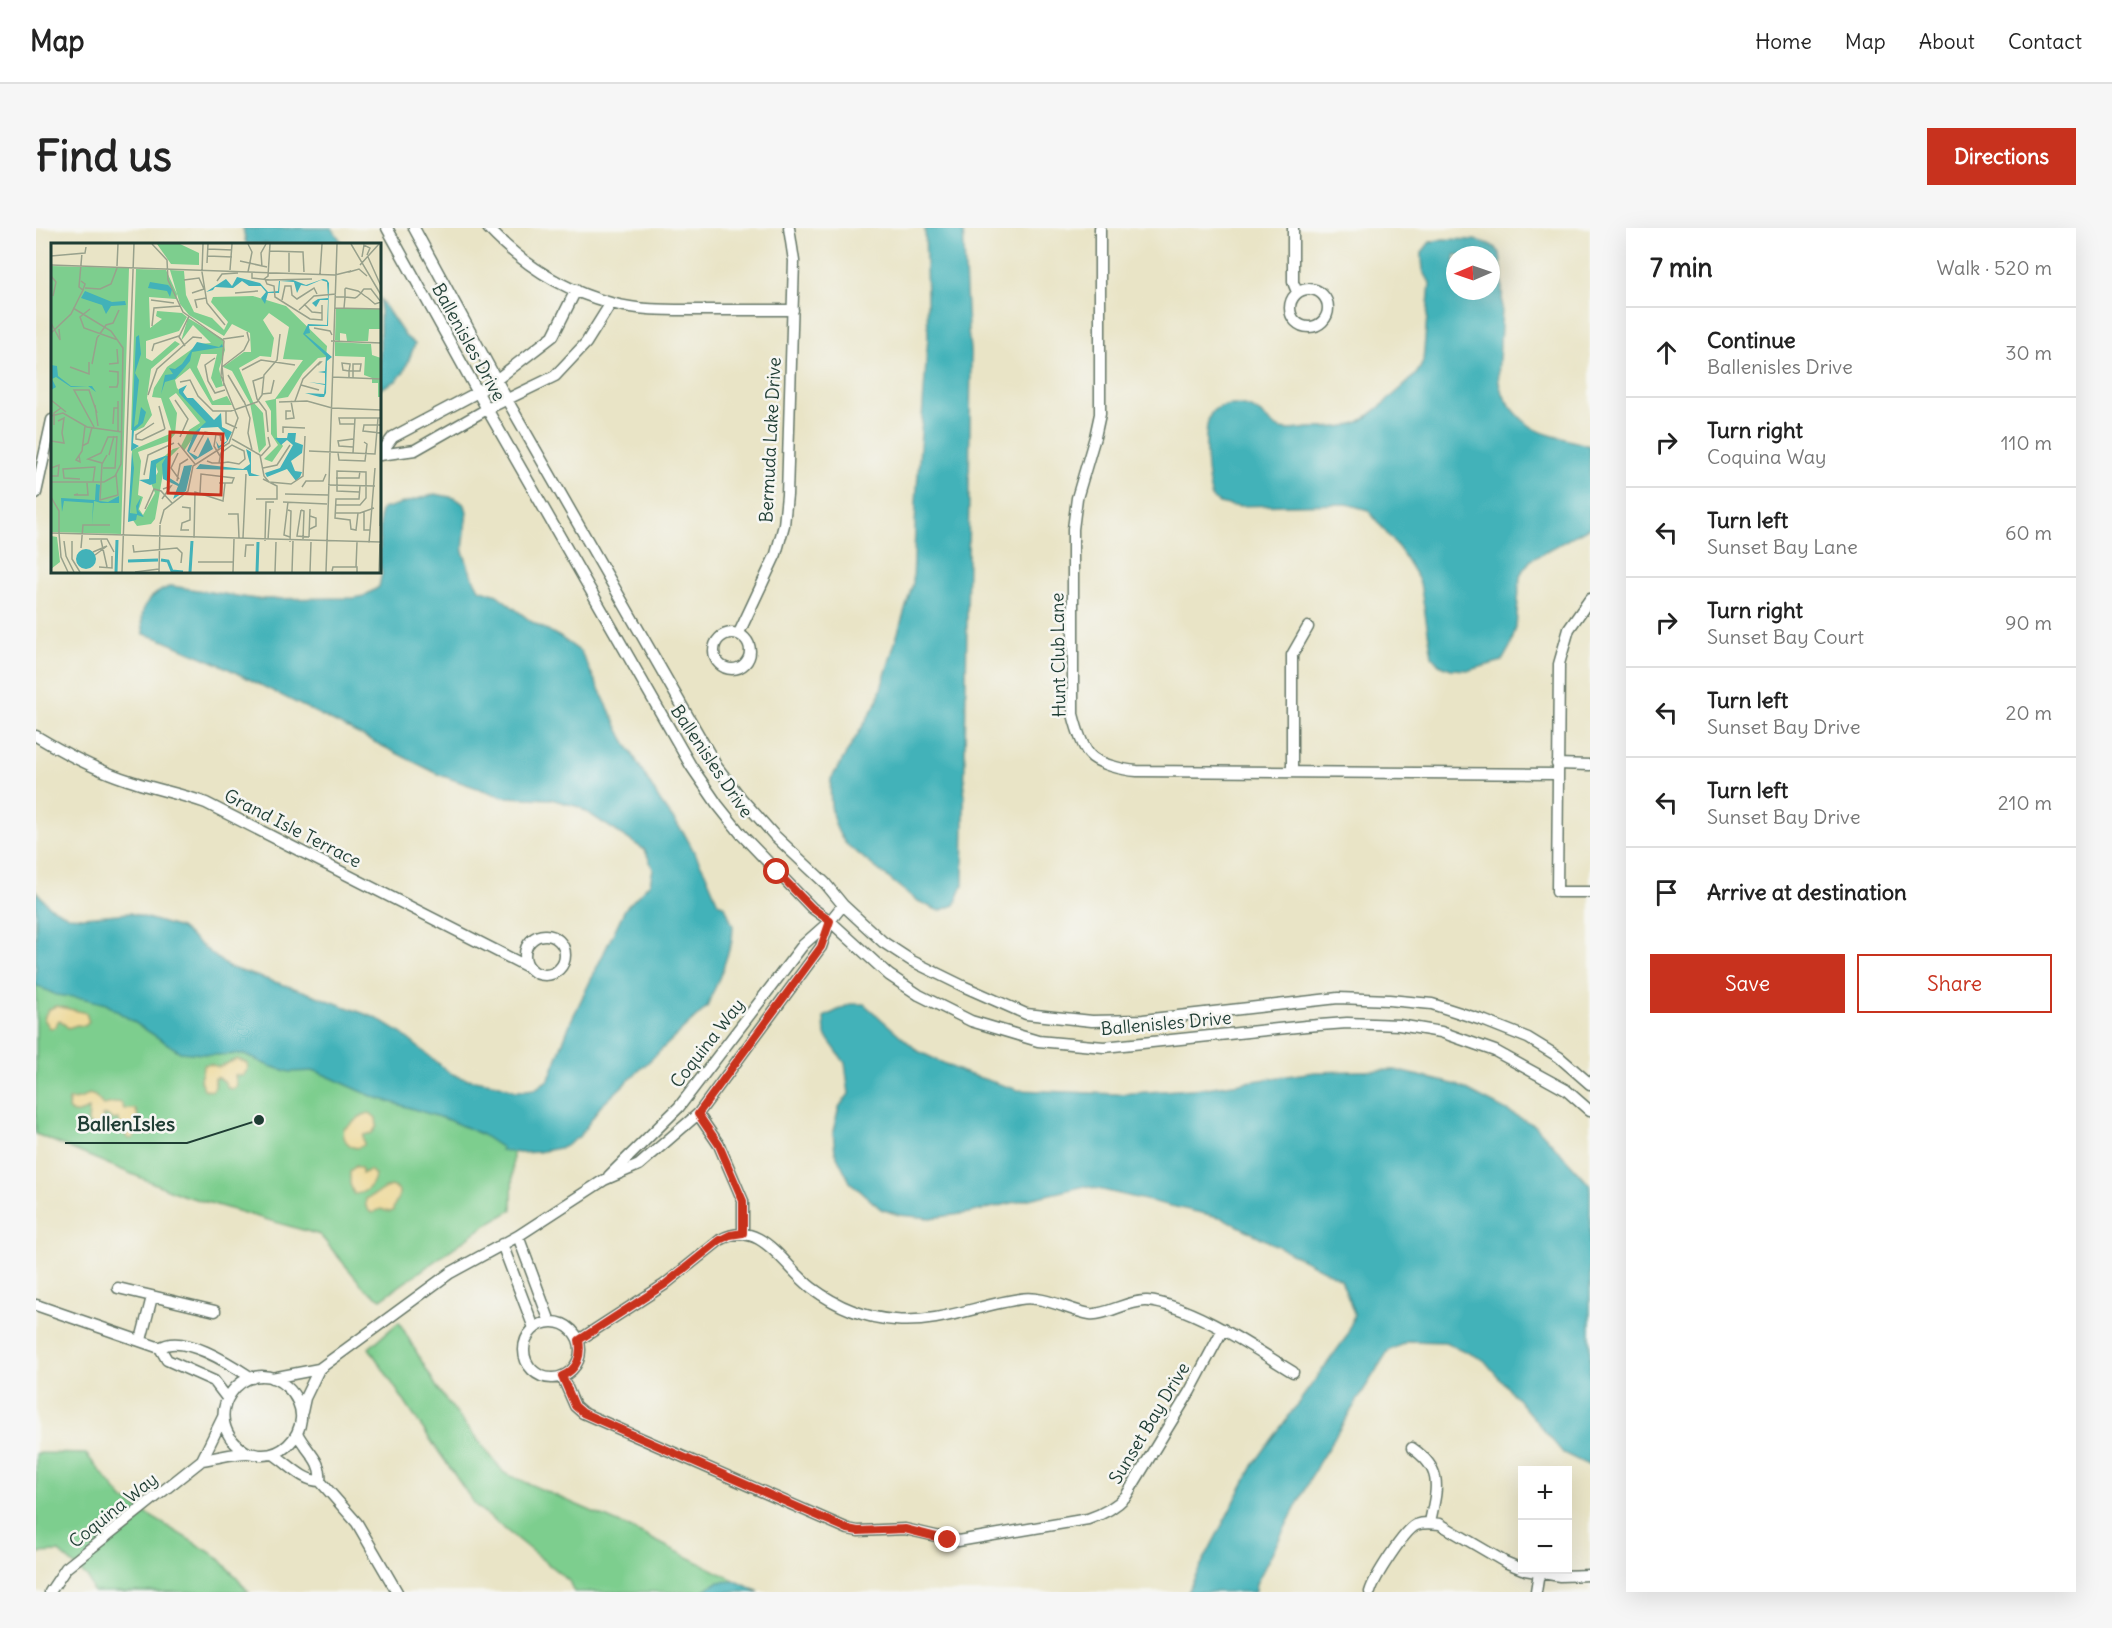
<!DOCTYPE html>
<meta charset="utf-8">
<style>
:root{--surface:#fff;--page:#f6f6f6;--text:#222;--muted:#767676;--line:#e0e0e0;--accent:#c8321e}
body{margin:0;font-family:Delius,sans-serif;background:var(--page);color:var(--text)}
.controls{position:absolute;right:18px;bottom:18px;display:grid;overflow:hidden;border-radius:0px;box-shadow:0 6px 24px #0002}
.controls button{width:54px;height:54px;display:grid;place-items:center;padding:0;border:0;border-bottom:2px solid var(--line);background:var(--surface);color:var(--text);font:30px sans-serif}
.compass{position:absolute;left:1410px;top:18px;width:54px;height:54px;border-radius:50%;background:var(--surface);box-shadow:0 6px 24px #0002;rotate:268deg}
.stop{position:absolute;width:18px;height:18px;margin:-14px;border:4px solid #c8321e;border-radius:50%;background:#fff}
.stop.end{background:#c8321e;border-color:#fff;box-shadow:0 2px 6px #0008}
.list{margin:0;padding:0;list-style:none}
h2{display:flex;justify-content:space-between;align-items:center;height:78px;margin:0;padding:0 24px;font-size:26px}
h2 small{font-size:20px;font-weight:400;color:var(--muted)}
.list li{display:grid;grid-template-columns:39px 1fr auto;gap:18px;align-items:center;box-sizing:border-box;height:90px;padding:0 24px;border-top:2px solid var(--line)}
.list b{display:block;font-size:22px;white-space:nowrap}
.list p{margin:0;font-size:20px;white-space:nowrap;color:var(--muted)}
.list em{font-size:20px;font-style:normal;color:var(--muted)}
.actions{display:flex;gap:12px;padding:18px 24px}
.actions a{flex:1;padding:14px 0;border:2px solid var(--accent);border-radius:0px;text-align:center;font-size:21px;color:var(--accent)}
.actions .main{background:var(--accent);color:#fff}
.icon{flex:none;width:33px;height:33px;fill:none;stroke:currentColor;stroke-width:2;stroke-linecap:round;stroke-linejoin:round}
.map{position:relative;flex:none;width:1554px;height:1364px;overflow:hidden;border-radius:0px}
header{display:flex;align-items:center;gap:36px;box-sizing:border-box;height:84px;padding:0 30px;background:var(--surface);border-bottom:2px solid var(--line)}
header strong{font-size:28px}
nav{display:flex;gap:33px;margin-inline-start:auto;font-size:21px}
.intro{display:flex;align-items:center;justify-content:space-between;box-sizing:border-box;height:144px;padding:0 36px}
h1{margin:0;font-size:42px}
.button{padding:15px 27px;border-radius:0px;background:var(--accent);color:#fff;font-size:21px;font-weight:700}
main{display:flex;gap:36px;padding:0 36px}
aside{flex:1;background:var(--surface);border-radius:0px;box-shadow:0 6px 24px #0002}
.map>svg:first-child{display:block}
.green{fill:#7dce8e;stroke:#4e8661;stroke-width:1.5}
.sand{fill:#eeda9e;stroke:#868c69;stroke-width:1.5}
.water{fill:#42b2b9;stroke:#307876;stroke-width:1.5;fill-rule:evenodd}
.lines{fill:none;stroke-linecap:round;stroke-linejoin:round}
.street-casing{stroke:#667767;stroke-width:13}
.street{stroke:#fff;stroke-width:10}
.route{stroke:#c8321e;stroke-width:8}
.labels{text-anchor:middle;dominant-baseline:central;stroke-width:5;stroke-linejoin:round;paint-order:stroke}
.street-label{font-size:18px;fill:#1f3d34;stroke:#f6f6f2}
.inset-river{fill:none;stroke:#42b2b9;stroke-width:3}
.inset-road{fill:none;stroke:#98a18c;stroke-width:1.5}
.view{fill:#c8321e;fill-opacity:0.15;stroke:#c8321e;stroke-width:3}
.inset-edge{fill:none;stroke:#1f3d34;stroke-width:3}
.leader{fill:none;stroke:#1f3d34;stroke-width:2}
.callout-dot{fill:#1f3d34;stroke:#f6f6f2;stroke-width:2}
.callout-label{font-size:20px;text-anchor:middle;font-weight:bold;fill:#1f3d34;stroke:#f6f6f2;stroke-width:5;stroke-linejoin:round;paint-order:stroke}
</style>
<header>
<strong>Map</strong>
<nav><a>Home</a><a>Map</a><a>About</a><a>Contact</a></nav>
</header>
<div class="intro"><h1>Find us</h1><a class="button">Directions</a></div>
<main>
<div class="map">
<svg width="1554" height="1364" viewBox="0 0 1554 1364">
<rect width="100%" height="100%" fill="#f6f6f2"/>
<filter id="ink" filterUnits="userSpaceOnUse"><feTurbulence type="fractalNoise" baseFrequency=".0167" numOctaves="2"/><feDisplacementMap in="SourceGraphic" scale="12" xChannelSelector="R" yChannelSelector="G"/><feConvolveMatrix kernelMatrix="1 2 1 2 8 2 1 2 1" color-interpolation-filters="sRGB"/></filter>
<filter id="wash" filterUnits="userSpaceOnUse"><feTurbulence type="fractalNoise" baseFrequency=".008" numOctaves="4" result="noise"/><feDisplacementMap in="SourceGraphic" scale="24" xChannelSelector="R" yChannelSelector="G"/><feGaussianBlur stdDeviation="1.35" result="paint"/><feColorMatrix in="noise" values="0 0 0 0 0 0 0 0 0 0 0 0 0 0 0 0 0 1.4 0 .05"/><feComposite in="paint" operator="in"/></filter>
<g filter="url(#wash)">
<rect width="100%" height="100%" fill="#e9e4c6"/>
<path class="green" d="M0 691 477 911 476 982 450 997 345 1071 329 1061 284 1007 146 967 0 906Z
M363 1094 403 1163 468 1245 596 1301 700 1353 706 1364H538L533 1353 440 1278 374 1182 333 1120Z
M0 1225 50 1226 88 1272 182 1329 213 1364H57L52 1350 23 1324 0 1325Z"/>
<path class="sand" d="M21 778 50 785 53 794 49 798 41 797 32 800 24 792 22 793 20 799 14 800 8 791C10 783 13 780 21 778Z
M201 831 211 835 212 841 207 848 199 847 201 858 197 861 192 860 188 853 181 849 179 850V859L176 863 168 861 164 851 168 837 173 836 183 839Z
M53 866 59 868 67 877 83 874 86 876 88 881H99C104 889 104 904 96 911L91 910 82 891 77 892 71 887 66 888 72 898 69 904 66 906 61 904 52 895 53 881C45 884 38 889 32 881L33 872 44 871Z
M334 885 340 890 341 898 336 905 327 907 328 917C316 925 305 912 308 900 319 896 322 886 334 885Z
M320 938 326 941V946L334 942 339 947C338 957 329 966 318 966L314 956V943Z
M354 958 362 961C366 969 357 974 357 983L353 984 345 981 336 985C330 982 329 978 330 971Z"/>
<path class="water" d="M207 0H296L307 16H210Z
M889 0H927L932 102 935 132 927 657 919 677 903 683 880 672 810 616C795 598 793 574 795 551L841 474 877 355 880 274 892 108Z
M1407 11C1425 12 1452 8 1464 25 1468 54 1466 85 1464 114 1464 128 1461 141 1463 155 1466 170 1481 188 1493 197 1507 208 1536 212 1554 218V299L1495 332 1487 342 1484 349 1480 399 1475 417 1466 433 1434 442 1415 441 1403 436 1396 428 1384 355 1381 349 1365 323 1332 282 1311 276 1197 278 1183 275 1176 270C1171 252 1165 199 1176 184 1183 175 1205 176 1215 180 1227 184 1232 197 1245 201 1253 203 1264 201 1272 200 1317 199 1319 201 1354 170 1366 159 1382 149 1387 133L1394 55 1387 42 1386 31V24L1394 14ZM1419 27H1455V63H1419Z
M344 71 369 108 379 116 368 144 360 153 344 161Z
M399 266 419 270 429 277 431 284 427 323 435 346 443 361 461 367 496 394 524 409 545 424 587 510 624 573 649 607 669 644 682 675 689 678 697 698 696 713 686 743 671 779 564 879 544 908 528 919 502 924 483 925 465 922 466 920 445 906 410 891 338 869 280 843 254 844 233 838 208 826 177 827 144 824 70 776 46 770 20 767 0 757V663L13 678 32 688 47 689 94 685 144 700 192 739 267 763 340 790 366 806 414 845 426 850 461 856 480 863 499 861 513 851 535 793 589 681 614 655 617 641 609 622 543 579 515 571 467 569 404 547 185 437 124 411 108 406C102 380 110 368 135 358L220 371 318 370 328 368 343 359 346 345 344 337V286L346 281Z
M814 776H828L882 823 926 844 982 862 1082 866 1170 860 1278 844 1359 842 1421 857 1500 898 1554 957V1238L1527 1225 1448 1132 1409 1114 1373 1113 1352 1123 1283 1234 1220 1356 1219 1364H1151L1218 1236 1311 1108 1318 1086 1305 1051 1187 990 1049 958 933 985 894 990 863 987 845 981 814 954 799 924 797 903 803 879 813 866 809 835 789 807 788 789Z
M700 1353 723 1364H666L682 1354Z"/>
</g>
<g filter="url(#ink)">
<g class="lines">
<g class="street-casing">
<path id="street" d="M351 0 451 181 655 538 681 576 705 606 776 680 794 693 853 747 883 767 935 793 1002 813 1068 819 1270 798 1311 795 1363 797 1405 804 1459 823 1530 862 1554 883
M378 0 474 177 681 539 705 570 738 607 789 655 807 677 847 714 876 733 929 759 990 786 1056 793 1107 792 1302 770 1353 772 1396 776 1449 793 1492 810 1523 829 1554 856
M452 0C486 36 526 62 575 75 604 83 635 82 665 82 696 82 726 82 757 82
M1064 0V186L1059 209 1041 270 1037 301V486C1040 498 1045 516 1053 526 1061 536 1088 542 1101 543L1521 546
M1257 0V54L1261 64
M1254 80a19 19 0 1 1 38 0a19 19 0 1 1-38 0Z
M344 226 357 209 442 164 460 152 517 108 540 62
M344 227 379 222 451 181 519 148 550 115 575 75
M0 265 16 192
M1554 371 1533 401 1523 436 1521 664H1554
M703 405 740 326 748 297 751 267 758 33 753 0
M678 423a18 18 0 1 1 36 0a18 18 0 1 1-36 0Z
M0 508C30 526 64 544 98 554 122 562 146 566 170 575L492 739
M1521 536 1554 537
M1256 544V427L1272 399
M489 727a20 20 0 1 1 40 0a20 20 0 1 1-40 0Z
M662 886 683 917 707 973V1005
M573 948 643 879 767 717 794 693 807 677
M482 1008 514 1094
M466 1016 498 1100
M82 1060 179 1083
M0 1077 124 1120
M488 1122a28 28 0 1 1 56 0a28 28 0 1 1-56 0Z
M105 1112 116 1069
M543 1112 628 1057 684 1012C725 989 747 1038 776 1060 800 1078 829 1090 859 1092 902 1096 942 1077 984 1071 1008 1067 1031 1082 1054 1086 1069 1088 1092 1072 1111 1073 1156 1077 1219 1121 1257 1144
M283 1141 414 1045 482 1008 568 952 603 937 662 886 785 719 794 693
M526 1148 539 1178 547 1185 812 1301 822 1303 869 1301 922 1313 1052 1291C1067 1286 1079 1280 1090 1268L1154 1163 1187 1101
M236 1150 283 1141 269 1170 266 1184
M191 1170 178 1153 131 1132 124 1120C146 1104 196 1137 216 1150
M187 1189 166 1232C181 1230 197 1225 211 1225 216 1225 220 1227 225 1227 246 1228 263 1211 265 1191 266 1179 260 1167 251 1159 210 1121 155 1192 212 1225
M1376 1220C1408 1242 1401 1260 1394 1294
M237 1226C252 1235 266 1253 284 1253 287 1233 269 1222 261 1205
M284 1253 321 1295 361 1364
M1489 1342 1524 1348 1554 1347
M14 1364 30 1340 166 1232
M1334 1364C1338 1350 1368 1303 1380 1297 1388 1294 1396 1295 1404 1296L1469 1334 1486 1341
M1500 1364 1503 1345"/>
</g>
<use href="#street" class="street"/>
</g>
</g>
<g class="lines" filter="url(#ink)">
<path class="route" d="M741 644 776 680 794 693 785 719 662 886 683 917 707 973V1005L694 1007 684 1012 628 1057 543 1112C546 1128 541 1142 526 1148L539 1178 547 1185 812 1301 822 1303 869 1301 912 1312"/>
</g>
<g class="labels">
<g class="street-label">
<text transform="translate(433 114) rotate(61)">Ballenisles Drive</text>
<text transform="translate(734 212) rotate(-87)">Bermuda Lake Drive</text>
<text transform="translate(1022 427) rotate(-91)">Hunt Club Lane</text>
<text transform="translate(676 533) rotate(56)">Ballenisles Drive</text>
<text transform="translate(257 600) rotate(27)">Grand Isle Terrace</text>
<text transform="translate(1130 795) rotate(-5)">Ballenisles Drive</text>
<text transform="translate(671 815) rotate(-52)">Coquina Way</text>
<text transform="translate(1113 1195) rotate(-59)">Sunset Bay Drive</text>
<text transform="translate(77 1282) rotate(-39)">Coquina Way</text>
</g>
</g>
<g transform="translate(15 15)">
<rect width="330" height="330" fill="#e9e4c6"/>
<path d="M106 1H129L148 10V22L120 21ZM0 23 78 25 70 291 0 289ZM85 26 115 27 126 51 125 56 98 54 99 85 111 76 105 73 106 68 131 70 136 74 128 88 95 98V115L101 118 124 98 129 101 100 126 96 155 101 172 93 184 84 188 80 187ZM119 27 133 28 135 52 143 69 161 75 173 87 177 79 160 59 162 54 202 53 235 63 276 103 275 114 267 115 252 130 237 154 225 156 226 194 232 203 221 219 213 216 227 202 220 191V168L214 158 224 156 252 117 232 116 238 84 218 70 212 77 223 95 220 114 209 113 188 125 202 159 212 170 215 202 208 210 199 160 181 128 172 124 193 109H200L199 90 181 81 173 93 138 72 129 61ZM285 65 330 66V86H318L317 98H296L295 91 289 90V98L284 97ZM137 75 172 96 174 107 168 126 172 143 165 145 160 135 166 111H150L146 124 162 158 176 153 181 162H161L139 125 124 137 126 145 164 181 149 184 133 208 130 203 138 187 149 180 125 150 118 155 126 170 124 191 118 198 87 209 90 218 87 252 92 254 88 266 92 272 104 250 100 240 107 229 104 221 122 206 129 204 114 219 104 276 100 281 86 283 79 273 81 207 121 190 110 155 101 154 103 145 116 124 148 101 160 100 142 82 130 98ZM284 99 320 101 321 112 330 115V154H327V140H321V135L313 132 314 114 284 113ZM0 293 6 294 9 319 0 326Z" fill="#7dce8e"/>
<path d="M186 34 209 40 217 49 227 48 228 38 242 37 255 42 272 36 276 37 278 40 277 83H258L259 90 254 91 281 114 276 118 275 150 273 154H269L254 150 273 151 274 142 258 139 274 141V130L267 129 274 128 275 113 252 91 257 81 276 82 277 57H269L265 64 261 60 267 56 277 55 276 39 270 37 256 43 250 42 246 50 243 39 229 38 228 50H217L214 61 210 55 215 49 210 43H198L191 38 182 45 164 44 162 47 155 49 175 36 181 43ZM99 39 117 42 121 46 119 54 116 48 97 45ZM34 48 61 59 74 58 75 62 60 63 55 71 51 62 30 55ZM88 92 90 111 84 130 88 137 83 184 87 181 90 164 95 169 92 180 83 188 82 200 88 203 80 208 85 94ZM146 99 168 104 171 101 172 104 141 109 139 118 124 136 114 139 110 151 114 132 122 131 118 125 124 126 131 121ZM0 122 6 123 7 133 20 143H41L45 149 37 143 20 144 5 134 1 136 5 144 0 147ZM136 142 132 149 136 155H142L163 177 170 170 171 184 181 189 176 199 167 206 165 198 168 203 176 198 173 190 167 184 150 185 138 209 147 214 157 194 162 206 144 217 136 208 143 190 155 179 128 150V146ZM237 190H245L244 199 252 202 251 210 240 218 244 228 251 229 249 234 245 238 236 226 216 234 214 230 229 225 242 202 236 197 230 202 224 195H236ZM195 206 200 209V230L209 233H198L196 227 145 226 149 221 192 226 199 221ZM81 209 83 225 79 270 86 271 85 263 90 254 87 267 93 274 86 272 85 277 77 279ZM114 213H117L119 216 117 234 128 241 133 223 141 222 135 248 122 256 127 243 112 236 111 221 115 214 105 221V240L99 242 88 237 98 236 100 218ZM45 241 49 242 48 258 57 259 68 253V260H50L43 258 41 281 42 260 13 258 11 269 10 255 44 257ZM25 316a10 10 0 1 1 20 0a10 10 0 1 1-20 0Z" fill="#42b2b9"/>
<path class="inset-river" d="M110 317 117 318 121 328 132 329M77 318 107 317M65 329 66 297M139 329 141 298M206 329 207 299"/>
<path class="inset-road" d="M101 1 116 17 117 37 132 69 173 98 170 133 187 175 178 200 142 223 137 248 113 267 109 281M152 1 151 29 156 60 174 82M300 1 330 52M157 6 181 7M219 8 252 9 253 29M0 13 34 10 35 4M157 13 181 14M311 14 313 2 319 5 316 12M317 14 330 43M189 18 216 24M156 20 157 1M0 22 284 32 300 28M309 22 328 1M66 23 67 1M211 24 210 10 215 1M179 27 181 1M197 29 201 9 197 1M201 29V35L219 37 261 36M238 29V9M298 29 308 26 316 33M269 31 271 1M0 33 5 39 2 53M213 36 217 33 219 1M214 36 216 41 223 43 224 54 259 76 271 77V62M133 37 148 35 153 46 141 50M30 38 34 41 32 47 28 44 31 10M166 38 171 31 187 30M34 45 49 46 60 41 66 25M184 50 207 48M285 54H294L304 55 306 54 310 50 312 47 313 46H320L330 59 324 61 317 55 314 53 310 50 307 48 295 45 294 46V54L293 65M100 57 123 60M231 57 234 43H240L241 52 246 56 263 45 266 51M253 61 261 69 271 70M146 65 144 57 155 55M284 65 330 66M39 66 29 74 33 85 67 97M248 67 263 53 285 51M0 80 9 97 8 86M101 83 103 65 129 63M263 85 279 88 281 92M0 90 20 71 32 47M172 96 193 93M280 98 330 100M134 103 128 94 138 73M101 108 103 101 128 93M164 115 154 122 157 138 164 150 174 147M41 121 46 95 55 82 62 80 68 67M58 121 67 120 66 106M171 123 173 143M19 124 38 131V119M171 124 193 107 198 97 196 89M191 127 210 117 244 122M177 132 193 159M213 134 202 138 206 156 215 168 217 189M281 134 330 136M298 135V128L299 122V121L291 120 292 127 298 128H309L310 121H302V135M129 139 139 137 147 153 162 168H180L206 159 211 152 213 132 226 117 229 91M250 142 268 147M58 144H66L67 140V129L58 128M211 151 220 150 223 137M97 152 106 126 142 94 151 95M0 157 15 169M124 157 137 176 129 194M193 158 199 175 197 190 201 207M244 158 252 136 269 119H270L267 122M228 159 256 158 281 165 330 167M44 162 47 183M108 163 114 186M175 168V180L186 185M240 168H235V176L243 175 240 158M0 173 12 170 36 184 71 189M7 178 13 175 11 190M103 180 85 192V196L91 197 114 186M62 181 63 165H67M303 181H289L288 175H304M3 182V170L10 165M330 182H313L312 188 330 190M43 184 23 147H38L46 170M67 188V158M232 190V184L254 185M165 191 163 203 169 213M181 196 209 212 213 233 218 239 240 241 252 233 254 193M0 198 13 200 11 190M127 200 144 221M31 203 37 200 41 184M302 204 288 203 287 198 302 196M258 208 324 211 327 175M143 209 154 189 169 192 170 198M127 210 120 225 128 236M287 210 288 217 314 218 316 201 313 199M302 210 304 175H330M28 212 29 219 25 217 31 208 34 183M56 212 51 221 49 257 67 252 65 231M58 212 63 193M210 213 219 203 217 194M156 218 161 220H170L177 219 188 221 194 216 193 208 181 202 170 210 168 220M51 220 37 216 50 210 57 194H66M0 225 8 222 7 233H0M52 225H64L66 193M212 225 226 222 239 202M93 232 97 212 123 200M285 235H308L309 228M29 236 13 235 12 226 44 224 42 239M126 238 129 221 137 216M0 239H53L64 233 70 221 72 105 60 88 22 65M277 242 324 243M251 244 255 238H272L275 231M149 250 150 231 183 235 181 240H168M27 251 23 252H37L36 240M234 251 277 252M0 254 8 268V290M111 256 120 243 112 246M205 256H226V243L212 236M232 259 276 261M237 259 233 292 239 294M284 262H309L315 255V229L286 228V248L308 249M131 264 139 265V277L131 280 130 287H138M94 266 103 246 110 248 121 260M237 267 240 268 239 299M250 267 246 293 258 294M250 267 253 268 252 296M313 269V287H319M284 270H309L323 265M307 270 305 287 300 286 299 277 284 275 285 256H308L309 243M177 271H187L188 295M329 283 330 253M259 286 265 283V275L259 273M0 290 330 299M8 290 10 314 17 329M258 294 259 266M143 295 144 249 172 258 174 240M192 295 195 231M38 296H56L63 309M50 297 56 324M217 297 219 266M13 298 15 313 23 329M21 298V316L29 329M214 298 215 259H223M318 300 324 225M82 302 83 309 126 305 131 310 130 320M30 305 32 282H59M42 309 56 303 44 312M194 314 195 302H203M147 319H182M48 324 61 325V313M305 324 306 299M281 328 282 324H306V329M71 329 83 1M84 329 108 326M108 329 109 282M182 329 183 296M224 329 225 299M241 329 242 298M259 329 260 299M275 329 286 1M328 329 329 301"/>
<path class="view" d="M119 189 172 191 170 252 117 250Z"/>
<rect width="330" height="330" class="inset-edge"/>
</g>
<path class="leader" d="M223 892L151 915H29"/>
<circle class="callout-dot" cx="223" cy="892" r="6"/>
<g class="callout-label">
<text x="90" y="903">BallenIsles</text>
</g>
</svg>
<div class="controls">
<button>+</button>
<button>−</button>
</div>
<svg class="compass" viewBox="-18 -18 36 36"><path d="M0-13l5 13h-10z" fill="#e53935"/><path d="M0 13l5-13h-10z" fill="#767676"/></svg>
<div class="stop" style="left:741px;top:644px"></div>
<div class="stop end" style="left:912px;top:1312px"></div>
</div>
<aside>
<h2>7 min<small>Walk · 520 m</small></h2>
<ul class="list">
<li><svg class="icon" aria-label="ahead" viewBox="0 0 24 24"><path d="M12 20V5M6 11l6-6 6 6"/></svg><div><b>Continue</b><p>Ballenisles Drive</p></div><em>30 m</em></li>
<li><svg class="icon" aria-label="right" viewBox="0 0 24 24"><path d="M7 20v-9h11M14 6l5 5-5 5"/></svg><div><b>Turn right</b><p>Coquina Way</p></div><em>110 m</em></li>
<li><svg class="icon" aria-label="left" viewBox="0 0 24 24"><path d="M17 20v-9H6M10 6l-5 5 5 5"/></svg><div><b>Turn left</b><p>Sunset Bay Lane</p></div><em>60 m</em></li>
<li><svg class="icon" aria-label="right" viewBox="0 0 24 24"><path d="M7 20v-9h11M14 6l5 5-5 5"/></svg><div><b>Turn right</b><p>Sunset Bay Court</p></div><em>90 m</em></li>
<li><svg class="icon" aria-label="left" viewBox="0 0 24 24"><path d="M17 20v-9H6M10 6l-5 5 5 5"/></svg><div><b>Turn left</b><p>Sunset Bay Drive</p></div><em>20 m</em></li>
<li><svg class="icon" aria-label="left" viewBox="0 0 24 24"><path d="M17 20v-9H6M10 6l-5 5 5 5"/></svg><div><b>Turn left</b><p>Sunset Bay Drive</p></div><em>210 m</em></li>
<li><svg class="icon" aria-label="arrive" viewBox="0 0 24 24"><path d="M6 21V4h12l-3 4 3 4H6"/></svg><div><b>Arrive at destination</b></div></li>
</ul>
<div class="actions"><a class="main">Save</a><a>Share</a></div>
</aside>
</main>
